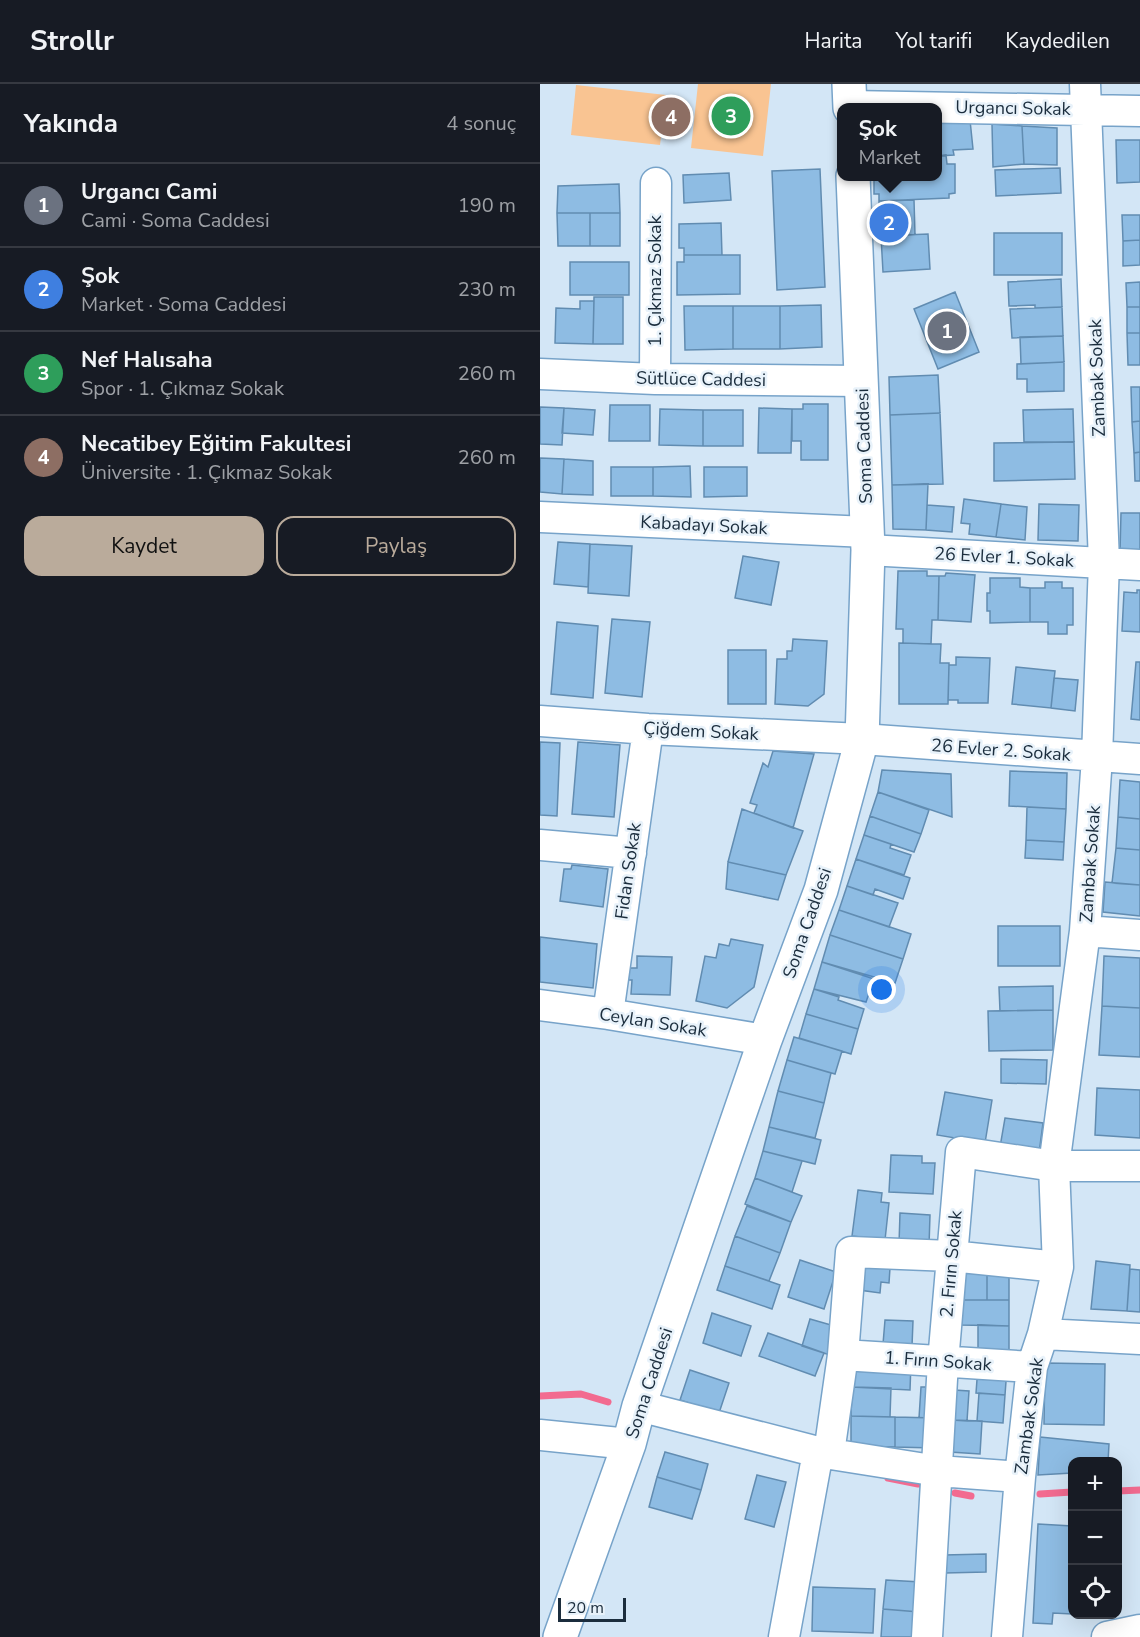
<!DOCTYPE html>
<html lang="tr">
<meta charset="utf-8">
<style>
:root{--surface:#171b24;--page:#20242c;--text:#f1f3f6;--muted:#9ea1a6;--line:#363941;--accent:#baab9b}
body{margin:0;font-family:"Nunito Sans",sans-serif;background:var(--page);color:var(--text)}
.controls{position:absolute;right:18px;bottom:18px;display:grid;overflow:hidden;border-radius:12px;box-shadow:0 6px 24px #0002}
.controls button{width:54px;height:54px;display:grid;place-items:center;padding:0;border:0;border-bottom:2px solid var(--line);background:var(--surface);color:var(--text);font:30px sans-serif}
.scale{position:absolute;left:18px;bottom:15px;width:68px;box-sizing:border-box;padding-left:6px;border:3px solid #1b2d3d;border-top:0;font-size:16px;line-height:21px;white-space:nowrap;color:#1b2d3d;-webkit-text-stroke:4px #e8f2fa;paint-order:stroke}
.you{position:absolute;left:342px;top:906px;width:21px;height:21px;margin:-15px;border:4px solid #fff;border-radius:50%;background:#1a73e8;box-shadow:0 0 0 9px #1a73e833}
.badge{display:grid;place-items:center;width:39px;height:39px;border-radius:50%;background:var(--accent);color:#fff;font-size:20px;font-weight:700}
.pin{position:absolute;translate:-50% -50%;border:3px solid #fff;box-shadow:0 2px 6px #0006}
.popup{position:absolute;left:297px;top:19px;width:105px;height:78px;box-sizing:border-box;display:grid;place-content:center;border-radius:12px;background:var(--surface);filter:drop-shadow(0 2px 4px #0005);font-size:20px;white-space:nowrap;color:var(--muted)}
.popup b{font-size:22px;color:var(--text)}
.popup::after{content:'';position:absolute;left:50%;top:100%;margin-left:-12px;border:12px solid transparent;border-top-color:var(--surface)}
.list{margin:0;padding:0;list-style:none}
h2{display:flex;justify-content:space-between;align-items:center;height:78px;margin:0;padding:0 24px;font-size:26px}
h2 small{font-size:20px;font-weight:400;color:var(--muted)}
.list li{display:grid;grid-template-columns:39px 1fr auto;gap:18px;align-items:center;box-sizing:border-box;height:84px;padding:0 24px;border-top:2px solid var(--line)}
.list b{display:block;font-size:22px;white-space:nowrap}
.list p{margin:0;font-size:20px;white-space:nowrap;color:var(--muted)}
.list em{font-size:20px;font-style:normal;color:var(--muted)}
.actions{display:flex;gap:12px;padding:18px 24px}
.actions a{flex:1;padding:14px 0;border:2px solid var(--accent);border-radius:18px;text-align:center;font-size:21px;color:var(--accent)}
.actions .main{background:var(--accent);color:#111}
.icon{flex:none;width:33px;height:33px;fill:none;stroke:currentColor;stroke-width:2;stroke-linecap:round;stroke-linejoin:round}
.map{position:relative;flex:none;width:600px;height:1553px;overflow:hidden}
header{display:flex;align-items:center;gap:36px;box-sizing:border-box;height:84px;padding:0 30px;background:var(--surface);border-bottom:2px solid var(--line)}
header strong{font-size:28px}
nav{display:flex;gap:33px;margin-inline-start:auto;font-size:21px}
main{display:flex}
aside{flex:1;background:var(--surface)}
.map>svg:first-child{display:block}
.green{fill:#f9c492}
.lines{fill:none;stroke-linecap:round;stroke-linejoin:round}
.stream{stroke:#f26b90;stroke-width:7}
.building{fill:#8ebce3;stroke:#618cb1;stroke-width:1.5}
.minor-casing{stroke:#77a3c9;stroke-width:33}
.major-casing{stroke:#77a3c9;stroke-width:36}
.minor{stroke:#fff;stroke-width:30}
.major{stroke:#fff;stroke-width:33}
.labels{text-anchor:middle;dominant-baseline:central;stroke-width:5;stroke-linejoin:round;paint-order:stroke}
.street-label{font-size:18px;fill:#1b2d3d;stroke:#e8f2fa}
</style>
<header>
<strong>Strollr</strong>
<nav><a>Harita</a><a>Yol tarifi</a><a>Kaydedilen</a></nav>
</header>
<main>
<aside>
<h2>Yakında<small>4 sonuç</small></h2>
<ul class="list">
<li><span class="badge" style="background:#6b7280">1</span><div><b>Urgancı Cami</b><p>Cami · Soma Caddesi</p></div><em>190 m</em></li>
<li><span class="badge" style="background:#3f7fe0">2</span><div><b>Şok</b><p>Market · Soma Caddesi</p></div><em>230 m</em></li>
<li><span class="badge" style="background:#2e9e5b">3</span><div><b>Nef Halısaha</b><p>Spor · 1. Çıkmaz Sokak</p></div><em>260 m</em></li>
<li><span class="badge" style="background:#8d6e63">4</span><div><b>Necatibey Eğitim Fakultesi</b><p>Üniversite · 1. Çıkmaz Sokak</p></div><em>260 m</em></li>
</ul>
<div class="actions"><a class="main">Kaydet</a><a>Paylaş</a></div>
</aside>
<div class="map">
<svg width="600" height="1553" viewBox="0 0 600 1553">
<rect width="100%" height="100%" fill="#d3e6f6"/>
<path class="green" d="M158 0H231L223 72 151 64Z
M36 1 126 11 120 61 31 51Z"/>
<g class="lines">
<path class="stream" d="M0 1312 41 1310 68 1318
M348 1394 378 1400
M578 1407 600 1406
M415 1409 431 1412
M500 1410 532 1408"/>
</g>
<path class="building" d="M397 36H430L433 65 413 66 414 71 397 72Z
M452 40 482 42 484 80 453 83Z
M482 42 517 44V81L484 80Z
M576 56H600V98L577 99Z
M406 71 407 80H415V109L409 110V114L339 117V110H334V92H397V72Z
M520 84 521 109 456 112 455 86Z
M280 85 285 203 237 206 232 87Z
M189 89 191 116 144 119 143 91Z
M79 100 80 129H17L18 102Z
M374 116 375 151 341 152 339 117Z
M17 129H50V162H18Z
M50 129H80V162H50Z
M582 131H600V156L583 157Z
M181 139 182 171H144V164H139V140Z
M454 149H522V191H454Z
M388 150 390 185 343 188 341 152Z
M600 156V181L583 182V157Z
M144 171H200V210L137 211V178H144Z
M30 178H89V211H30Z
M521 195 522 223 495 224V221L469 222 468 198Z
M600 198V223H587L586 199Z
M415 208 439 268 398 285 374 225Z
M54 213H83V260H53Z
M40 217H54L53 260 15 259 16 224 40 225Z
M281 221 282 263 240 265V222Z
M144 222H193V265L145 266Z
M193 222H240V265H193Z
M522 223 523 252 472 254 470 225Z
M587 223H600V249H587Z
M587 249H600V281H588Z
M523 252 524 278 481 280 480 253Z
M524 278V307L487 308V295H477V280Z
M398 291 400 329 350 331 349 293Z
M591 303H600V337L592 338Z
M263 320H288V376H261V357H252V325H263Z
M70 321H110V357H69Z
M0 323 24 324 22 361 0 360Z
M24 324 55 326 53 351 22 349Z
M219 324 252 325 251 369H218Z
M120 325 163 326V362L119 361Z
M533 325 534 358H484L483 326Z
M163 326H203V362H163Z
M400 329 403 400 352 401 350 331Z
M600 337V368L594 369 592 338Z
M534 358 535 395 454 397V359Z
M600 368V397H595L594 369Z
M0 374 24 375 22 410 0 408Z
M24 375 53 377V411L22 410Z
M150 382 151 413 113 412V383Z
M71 383H113V412H71Z
M164 383H207V412L164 413Z
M388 400 386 446 353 445 352 401Z
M424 415 461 420 456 453 429 450 430 440 421 439Z
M461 420 487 423 485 456 456 453Z
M499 420 539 421 538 457 498 456Z
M387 421 414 423 412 448 386 446Z
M581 429H600V470L580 468Z
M18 458 50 460 48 503 14 500Z
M50 460 92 462 89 512 48 509Z
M203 472 239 478 231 521 195 514Z
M358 487H387V492H399L398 536H392L391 560 363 559V545H356Z
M406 489 435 491 431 538 398 536 399 492H405Z
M450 494H480V503L490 504V538L450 539V527H447V509H450Z
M505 498H522V504H533V541H527V550H508V538H490V504H505Z
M597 506H600V548L582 547 584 508 597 509Z
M72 535 110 538 102 613 65 609Z
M17 538 58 542 53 614 11 610Z
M253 555 287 557 284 610 268 622 235 620 237 575H247V567H252Z
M359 559 401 560 400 579H409L408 620H359Z
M188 566H226V620H188Z
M416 573 450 574 448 619H418V616H408L409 581H416Z
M596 578H600V636L591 635Z
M476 583 515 587 511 624 472 620Z
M514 594 538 596 535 627 511 624Z
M0 658 20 659 17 732 0 731Z
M38 658 80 661 74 733 32 730Z
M233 667 274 670 253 744 214 729 217 721 210 719 223 679 228 683Z
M342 686 411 690 412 733 338 708Z
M470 687 527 689 526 725 469 722Z
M580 696 600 698V735L578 733Z
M338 708 389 726 381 750 330 732Z
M487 723 526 725 524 758 486 756Z
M202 725 263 747 246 791 188 778Z
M330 732 381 750 374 768 324 751Z
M578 733 600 735V766L576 764Z
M324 751 351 760 350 764 371 771 364 791 316 775Z
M486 756 524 758 523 776 485 774Z
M576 764 600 766V801L572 799Z
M316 775 370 794 363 815 335 805 333 811 307 802Z
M188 778 246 791 238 816 186 805Z
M32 781 68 785 63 823 20 817 24 785H31Z
M565 798 600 801V832L563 828Z
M307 802 358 819 349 843 299 826Z
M299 826 371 850 363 875 290 851Z
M458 842H520V882H458Z
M290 851 363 875 355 899 282 878Z
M0 853 57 860 53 904 0 898Z
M191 855 223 861 214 903 187 924 156 917 165 872 176 874 179 860 189 862Z
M97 872 132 873 130 911 91 910 92 896H88V884H97Z
M564 872 600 874V924L562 922Z
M282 878 334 895 326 918 274 905Z
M513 902V926L460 927 459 903Z
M274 905 299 913 298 916 324 925 318 945 266 930Z
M562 922 600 924V973L559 971Z
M513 926V966L449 967 448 927Z
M266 930 318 945 311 970 259 954Z
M254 953 302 967 295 990 247 976Z
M461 975 507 976 506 1000 461 999Z
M247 976 291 989 284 1019 238 1007Z
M557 1004 600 1006V1054L555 1051Z
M238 1007 284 1019 275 1054 229 1043Z
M405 1008 452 1016 445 1059 397 1051Z
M465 1034 503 1039 499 1069 460 1063Z
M229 1043 281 1056 275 1080 223 1067Z
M223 1067 262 1077 252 1108 215 1094Z
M351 1071 382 1072V1079H395L393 1110 349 1108Z
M215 1094 262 1112 251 1138 205 1120Z
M318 1106 342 1109 341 1118 349 1119 345 1156 312 1152Z
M207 1122 251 1138 240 1169 195 1152Z
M360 1129 390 1131 389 1162 359 1160Z
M195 1152 240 1169 229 1197 185 1182Z
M260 1176 296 1188 284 1225 248 1213Z
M556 1177 590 1181 587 1227 551 1225Z
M322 1181 350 1184 349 1199 341 1198 340 1209 319 1206Z
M185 1182 240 1201 232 1225 177 1206Z
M590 1185 600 1186V1228L587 1227Z
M421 1188H447V1216H421Z
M447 1188H469V1216H447Z
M421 1216H469V1242L421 1241Z
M172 1229 211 1242 201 1272 163 1259Z
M270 1235 298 1243 290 1271 262 1262Z
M345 1236 373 1237 372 1262 343 1260Z
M438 1241 469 1242V1271L438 1270Z
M228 1249 284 1269 275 1292 219 1272Z
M313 1277 371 1279 370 1306 312 1303Z
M505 1279 565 1280 564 1341 504 1340Z
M438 1282 467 1284 465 1311 436 1309Z
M150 1286 189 1299 179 1329 140 1316Z
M312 1303 351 1304 350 1333 311 1332Z
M381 1303H396L395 1334H379Z
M414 1306 429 1307 427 1337 412 1336Z
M439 1309 465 1311 463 1339 437 1337Z
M311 1332 355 1333V1363L311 1362Z
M355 1333 395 1334 394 1364 355 1363Z
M412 1336 442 1337 440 1370 410 1368Z
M500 1353 569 1360 568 1378H532V1389L498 1391Z
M125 1368 168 1380 161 1406 117 1393Z
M217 1391 246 1398 234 1443 205 1435Z
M117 1393 161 1406 152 1435 109 1423Z
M578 1435H581L578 1503Z
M498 1440 532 1442V1530L513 1529 512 1540 493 1539Z
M446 1470V1488L405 1489 404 1471Z
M346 1496 381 1498 379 1528 343 1525Z
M273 1503 335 1505 333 1549 272 1547Z
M343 1525 379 1528 377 1553H341Z"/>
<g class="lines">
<g class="minor-casing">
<path id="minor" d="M310 22 600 27
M0 290 115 295 321 297
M115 295 116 99
M0 433 327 448
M328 466 600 481
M0 637 108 645 322 655 600 675
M0 761 91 769
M545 847 600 851
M0 921 68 930 225 956
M68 930 108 645
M503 1250 600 1255
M303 1271 492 1283
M99 1322 278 1368 398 1387 480 1393
M0 1351 89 1360
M289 1369 303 1271 311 1168 411 1172 518 1183
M244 1553 278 1368
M387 1553 403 1278 421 1068 514 1082H600
M467 1553 480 1393 492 1283 503 1250 518 1183 514 1082 545 847 557 673 564 478 545 0
M567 1553 600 1546"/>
</g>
<g class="major-casing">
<path id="major" d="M309 0 310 24
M20 1553 89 1360 99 1322 225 956 281 806 322 655 328 466 313 92"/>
</g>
<use href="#minor" class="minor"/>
<use href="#major" class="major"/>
</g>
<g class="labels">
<g class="street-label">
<text transform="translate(473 24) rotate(1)">Urgancı Sokak</text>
<text transform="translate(115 197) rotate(-90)">1. Çıkmaz Sokak</text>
<text transform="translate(557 294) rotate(-92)">Zambak Sokak</text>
<text transform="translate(161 295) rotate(1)">Sütlüce Caddesi</text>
<text transform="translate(324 362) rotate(-92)">Soma Caddesi</text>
<text transform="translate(164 441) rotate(3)">Kabadayı Sokak</text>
<text transform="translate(464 473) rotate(3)">26 Evler 1. Sokak</text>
<text transform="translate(161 647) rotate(3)">Çiğdem Sokak</text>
<text transform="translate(461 666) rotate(4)">26 Evler 2. Sokak</text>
<text transform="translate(550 780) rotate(-86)">Zambak Sokak</text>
<text transform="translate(88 787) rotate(-82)">Fidan Sokak</text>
<text transform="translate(267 839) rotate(-71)">Soma Caddesi</text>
<text transform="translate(113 938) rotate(9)">Ceylan Sokak</text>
<text transform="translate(411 1180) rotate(-85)">2. Fırın Sokak</text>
<text transform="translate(398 1277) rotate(4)">1. Fırın Sokak</text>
<text transform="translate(109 1299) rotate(-72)">Soma Caddesi</text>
<text transform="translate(489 1332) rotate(-82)">Zambak Sokak</text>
</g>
</g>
</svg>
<div class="controls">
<button>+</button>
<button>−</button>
<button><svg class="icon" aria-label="locate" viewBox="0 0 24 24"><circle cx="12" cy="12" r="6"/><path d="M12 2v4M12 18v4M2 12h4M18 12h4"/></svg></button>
</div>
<div class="scale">20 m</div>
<div class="you"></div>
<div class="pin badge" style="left:407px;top:247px;background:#6b7280">1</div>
<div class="pin badge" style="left:349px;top:139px;background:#3f7fe0">2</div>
<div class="popup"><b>Şok</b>Market</div>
<div class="pin badge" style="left:191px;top:32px;background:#2e9e5b">3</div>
<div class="pin badge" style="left:131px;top:33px;background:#8d6e63">4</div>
</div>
</main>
